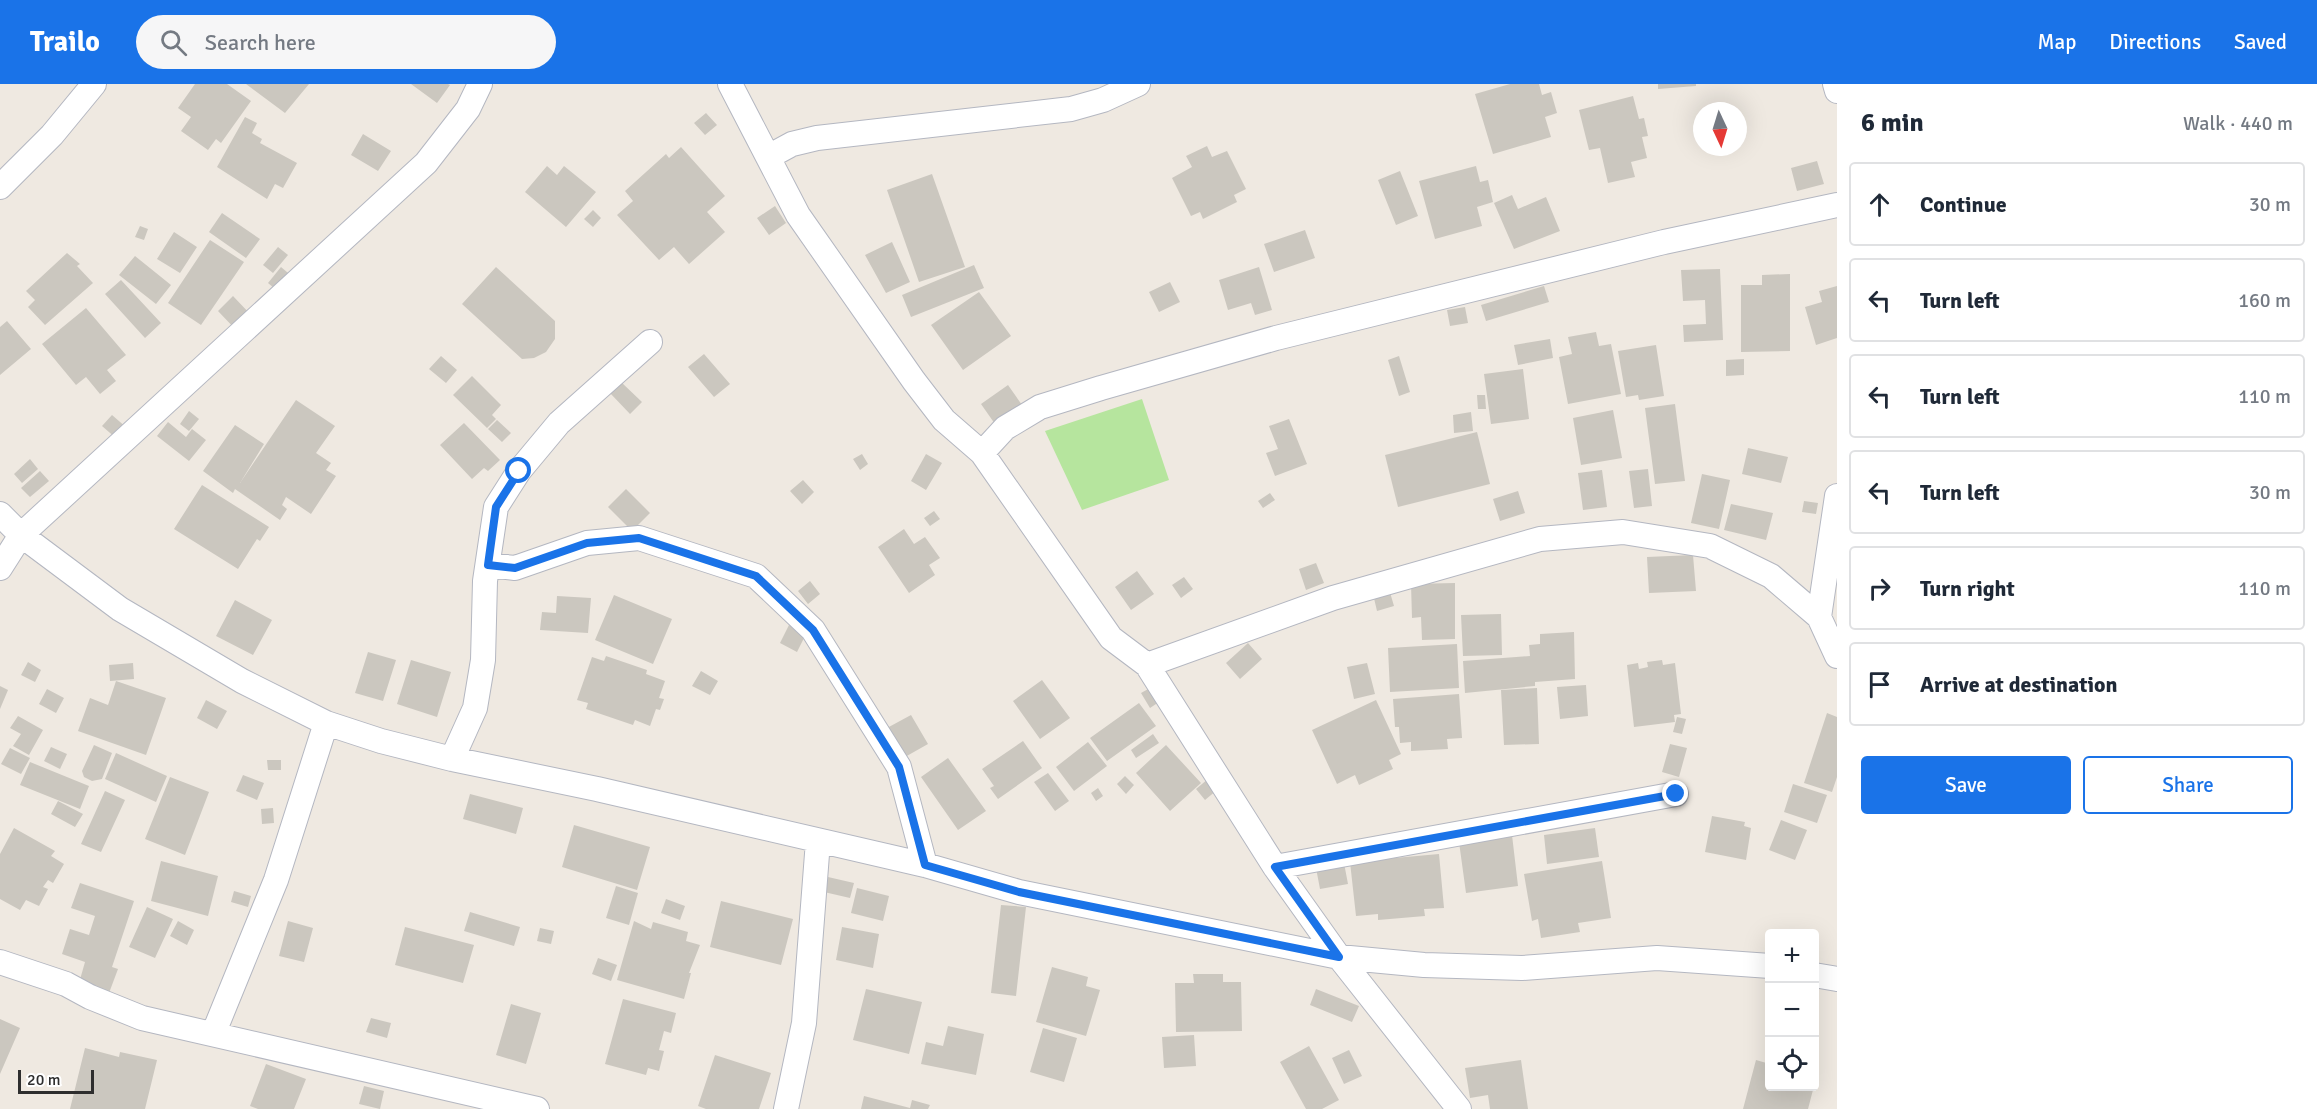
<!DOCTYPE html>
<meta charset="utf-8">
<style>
:root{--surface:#fff;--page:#f6f6f7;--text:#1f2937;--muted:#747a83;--line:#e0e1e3;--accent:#1a73e8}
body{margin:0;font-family:Signika,sans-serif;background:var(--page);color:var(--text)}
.controls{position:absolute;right:18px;bottom:18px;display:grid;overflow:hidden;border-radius:6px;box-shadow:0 6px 24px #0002}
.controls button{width:54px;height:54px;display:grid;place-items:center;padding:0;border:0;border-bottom:2px solid var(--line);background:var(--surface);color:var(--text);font:30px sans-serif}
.compass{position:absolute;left:1693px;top:18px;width:54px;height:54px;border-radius:50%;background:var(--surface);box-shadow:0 6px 24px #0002;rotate:176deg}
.scale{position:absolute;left:18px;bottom:15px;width:76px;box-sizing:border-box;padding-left:6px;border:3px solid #2e2e2e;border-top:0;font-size:16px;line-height:21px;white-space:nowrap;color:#2e2e2e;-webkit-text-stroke:4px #fff;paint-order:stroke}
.stop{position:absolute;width:18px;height:18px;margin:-14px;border:4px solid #1a73e8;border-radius:50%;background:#fff}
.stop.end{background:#1a73e8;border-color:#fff;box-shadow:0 2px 6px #0008}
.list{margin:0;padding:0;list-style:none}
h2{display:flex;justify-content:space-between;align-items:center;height:78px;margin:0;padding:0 24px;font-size:26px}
h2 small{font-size:20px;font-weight:400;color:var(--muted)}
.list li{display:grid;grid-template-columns:39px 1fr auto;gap:18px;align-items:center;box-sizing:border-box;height:84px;margin:0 12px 12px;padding:0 12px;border:2px solid var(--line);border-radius:6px}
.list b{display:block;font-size:22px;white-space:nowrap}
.list em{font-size:20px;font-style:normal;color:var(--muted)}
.actions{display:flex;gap:12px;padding:18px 24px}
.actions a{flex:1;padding:14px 0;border:2px solid var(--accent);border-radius:6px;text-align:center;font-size:21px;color:var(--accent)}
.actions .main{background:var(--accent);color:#fff}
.icon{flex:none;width:33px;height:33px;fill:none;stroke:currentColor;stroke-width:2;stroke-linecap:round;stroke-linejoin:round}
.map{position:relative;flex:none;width:1837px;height:1025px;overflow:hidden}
header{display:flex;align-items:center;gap:36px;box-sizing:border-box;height:84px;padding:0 30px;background:var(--accent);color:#fff}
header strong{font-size:28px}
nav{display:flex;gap:33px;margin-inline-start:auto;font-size:21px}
.search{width:420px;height:54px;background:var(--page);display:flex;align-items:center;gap:15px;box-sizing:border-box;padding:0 21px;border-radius:33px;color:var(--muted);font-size:22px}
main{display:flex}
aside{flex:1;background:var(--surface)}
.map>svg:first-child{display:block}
.green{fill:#b6e59e}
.building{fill:#cbc7bf}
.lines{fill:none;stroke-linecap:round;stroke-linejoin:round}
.street-casing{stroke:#b4b7c1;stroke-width:26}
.street{stroke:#fff;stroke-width:24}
.route{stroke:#1a73e8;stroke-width:8}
</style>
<header>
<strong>Trailo</strong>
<div class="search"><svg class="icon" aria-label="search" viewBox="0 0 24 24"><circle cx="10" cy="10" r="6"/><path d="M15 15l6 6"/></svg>Search here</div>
<nav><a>Map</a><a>Directions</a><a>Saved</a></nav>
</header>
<main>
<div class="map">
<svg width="1837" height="1025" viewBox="0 0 1837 1025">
<rect width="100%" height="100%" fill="#efe9e1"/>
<path class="green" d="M1142 315 1169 396 1082 426 1045 347Z"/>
<path class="building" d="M195 0H227L251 17 221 59 216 55 208 66 181 47 191 33 178 24Z
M246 0H309L285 29Z
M411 0H448L450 1 437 19Z
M1510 0H1539L1542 11 1551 8 1557 29 1545 33 1551 53 1493 70 1475 10Z
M1658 0H1696V2L1658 5Z
M1633 12 1639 35 1644 34 1648 52 1642 53 1647 74 1631 78 1635 93 1608 99 1600 64 1589 66 1579 26Z
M706 29 717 41 705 51 694 39Z
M245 33 257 39 252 49 262 55 260 59 297 79 283 104 275 100 267 115 217 83Z
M363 50 391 67 378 87 351 71Z
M1207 62 1212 73 1227 67 1246 105 1234 111 1237 118 1203 135 1200 128 1191 132 1172 94 1192 83 1186 72Z
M681 63 725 112 707 128 725 148 689 180 674 163 659 176 617 131 633 117 625 107 666 70 669 74Z
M1817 77 1824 100 1797 107 1791 84Z
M547 82 557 91 564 82 596 108 566 143 525 108Z
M1476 82 1480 98 1488 96 1493 118 1477 123 1482 142 1435 155 1419 97Z
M1400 87 1418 132 1396 141 1378 96Z
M932 90 965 183 919 198 887 106Z
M1512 111 1518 125 1546 113 1560 147 1514 165 1494 119Z
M775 122 786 139 769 151 757 134Z
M593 126 601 134 593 143 584 135Z
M222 129 260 155 246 174 209 148Z
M140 142 148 145 144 156 135 153Z
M1305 146 1315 174 1274 188 1264 160Z
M174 148 197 163 180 189 157 175Z
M210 156 244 178 201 241 168 219Z
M892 158 910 198 886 209 865 171Z
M278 163 288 171 273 189 263 181Z
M67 169 80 180 77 182 93 199 45 241 28 223 35 216 26 207Z
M135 172 171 201 156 220 119 191Z
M974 181 984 204 911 233 902 211Z
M281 183 294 194 281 210 268 199Z
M496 183 555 237V255L546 268 534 274 522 275 462 220Z
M1259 183 1272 226 1255 231 1251 219 1228 226 1219 196Z
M1720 185 1723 256 1684 258 1683 241 1706 240 1705 216 1683 217 1681 186Z
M1790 190V267L1741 268V201H1762V191Z
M121 196 161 239 145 254 105 210Z
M1170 198 1180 218 1159 228 1149 208Z
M1544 202 1549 218 1486 237 1481 221Z
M1837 202V254L1816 261 1805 223 1822 218 1819 207Z
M979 208 1011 252 963 286 931 241Z
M233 212 252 232 237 247 218 227Z
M1465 223 1468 239 1450 242 1447 226Z
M86 224 126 271 107 286 116 297 100 310 86 293 76 301 42 260Z
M7 237 31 265 0 291V243Z
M1596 248 1599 262 1611 260 1621 310 1568 320 1559 273 1572 270 1568 253Z
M1550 255 1553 274 1518 281 1514 261Z
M1656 261 1664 312 1639 316 1638 311 1626 313 1618 267Z
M704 270 730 300 714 313 688 283Z
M441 272 457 286 446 299 429 285Z
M1399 272 1410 308 1399 312 1388 276Z
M1744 275V291L1726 292V276Z
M1523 285 1529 335 1491 340 1484 290Z
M472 292 501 321 492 331 496 335 487 344 453 311Z
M621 298 642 318 630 330 610 309Z
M1008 301 1022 321 995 340 981 320Z
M1477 311H1485L1486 325H1478Z
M296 316 335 342 316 369 331 379 326 386 336 392 311 430 286 413 282 421 287 425 280 436 235 405 233 409 203 387 235 341 264 360 240 399Z
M1675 320 1685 397 1655 400 1645 324Z
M1613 326 1622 374 1581 381 1573 334Z
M189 327 199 335 189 347 180 340Z
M1471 328 1473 347 1454 349 1453 331Z
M112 331 127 344 117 355 102 342Z
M1289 335 1307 380 1275 392 1266 369 1278 365 1269 342Z
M497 336 511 349 502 358 488 345Z
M168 338 186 353 192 345 206 356 189 377 157 352Z
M464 339 500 376 488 387 484 384 472 395 440 361Z
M1477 348 1490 400 1398 423 1385 371Z
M1748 364 1788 373 1781 399 1742 390Z
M862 370 868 380 860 386 853 375Z
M926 370 942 379 926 406 911 397Z
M30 375 38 385 22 399 14 390Z
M1648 385 1652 422 1634 424 1629 387Z
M1602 386 1607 423 1583 426 1578 389Z
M40 387 49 397 30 413 21 404Z
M1702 390 1730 396 1719 445 1691 439Z
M803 396 814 408 802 420 790 407Z
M202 401 269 443 260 457 257 455 238 485 174 445Z
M626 405 650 429 632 447 608 423Z
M1518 407 1525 429 1500 437 1493 415Z
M1270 409 1275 416 1263 424 1258 417Z
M1804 417 1818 419 1816 430 1802 428Z
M1731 420 1773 429 1766 456 1724 446Z
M934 427 940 435 930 442 924 434Z
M904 445 914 460 925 453 940 474 929 481 935 491 909 509 878 463Z
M1693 471 1696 507 1649 509 1647 473Z
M1316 479 1324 499 1306 506 1299 485Z
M1137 487 1154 510 1131 526 1115 503Z
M1184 493 1193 505 1181 514 1172 501Z
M810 497 820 510 808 520 798 507Z
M1455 499V555L1422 556 1421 533 1412 534 1411 500Z
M1389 505 1394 522 1377 527 1373 510Z
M614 511 672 535 653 580 595 556Z
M557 512 591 514 588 549 540 546 542 528 556 529Z
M235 516 272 536 253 571 216 552Z
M1501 530 1502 571 1463 572 1461 531Z
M789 541 806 550 797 568 780 559Z
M1574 548 1575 595 1535 598V602L1465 609 1463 577 1530 572 1529 561 1540 560V550Z
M1248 559 1262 575 1240 595 1226 579Z
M1457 560 1459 604 1390 608 1388 564Z
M368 568 396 576 383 617 355 609Z
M606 572 647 586 646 590 665 597 659 614 664 615 660 626 656 625 650 642 635 636 633 641 586 625 588 619 577 616 592 573 604 577Z
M411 576 451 588 437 633 397 620Z
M1662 576 1663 581 1675 579 1681 630 1674 631 1675 638 1634 643 1627 581 1638 579 1639 585 1648 583 1647 578Z
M28 578 41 586 35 598 21 591Z
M133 579 134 595 110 597 109 581Z
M1367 579 1375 610 1354 615 1347 583Z
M701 587 718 597 710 611 692 602Z
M1042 596 1070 634 1040 655 1013 617Z
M116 597 166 614 146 671 78 647 90 614 108 621Z
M1586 601 1588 632 1560 635 1557 603Z
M0 602 8 606 0 625Z
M1150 604 1159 618 1150 624 1141 609Z
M1537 604 1539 660 1504 661 1501 606Z
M47 605 64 614 56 629 39 620Z
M1459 610 1462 654 1447 655 1448 665 1411 667V658L1400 659 1399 643H1395L1393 615Z
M206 616 227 627 217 645 197 634Z
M1376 616 1401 670 1389 676 1393 685 1359 701 1355 691 1337 700 1312 646Z
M1139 619 1156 642 1107 677 1090 654Z
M1827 629 1837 633V693L1832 708 1804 699Z
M911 631 928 660 905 673 887 644Z
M18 632 43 646 29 671 13 662 21 650 10 644Z
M1677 633 1686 635 1682 650 1673 648Z
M1153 650 1159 659 1136 674 1131 666Z
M1023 657 1042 684 998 715 990 704 994 702 982 685Z
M1088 658 1107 682 1074 707 1056 683Z
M1670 660 1687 664 1679 693 1662 688Z
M94 661 112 669 102 695 92 697 84 693 82 687Z
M1166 661 1201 699 1170 727 1136 689Z
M51 663 67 670 60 685 44 677Z
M10 664 30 674 21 690 1 680Z
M116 669 167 692 156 718 105 695Z
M948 674 986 727 958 746 921 693Z
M267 676H281V686H268Z
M30 678 89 702 80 725 20 701Z
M1048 689 1069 717 1055 727 1034 698Z
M243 691 264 699 257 716 236 707Z
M1125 692 1134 701 1126 710 1117 700Z
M170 693 209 708 185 771 145 755Z
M1208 695 1217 706 1205 716 1196 705Z
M1793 700 1827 711 1817 739 1784 728Z
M1098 704 1103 712 1096 717 1091 709Z
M105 707 125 716 101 768 81 760Z
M470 710 523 724 516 750 463 735Z
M58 717 83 730 75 743 51 730Z
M273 724 274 739 262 740 261 725Z
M1712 732 1745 738 1744 742 1751 744 1746 776 1705 768Z
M1781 736 1807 746 1795 776 1769 766Z
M574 741 650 763 637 806 562 783Z
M14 744 55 767 51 772 64 780 53 799 48 796 43 803 48 805 39 822 26 816 20 826 0 815V770Z
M1595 744 1599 773 1547 780 1544 751Z
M1512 751 1518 802 1466 809 1459 758Z
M1439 770 1444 824 1424 825 1425 832 1378 836V830L1356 832 1350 778Z
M161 777 218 792 208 832 151 817Z
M1602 777 1611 834 1578 839 1580 848 1541 854 1538 835 1532 837 1524 790Z
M1344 779 1348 800 1320 805 1316 784Z
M828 793 854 799 850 814 824 808Z
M80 799 134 817 112 883 118 885 109 909 79 899 85 878 62 870 70 845 89 851 95 832 71 824Z
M616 802 638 809 629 841 606 834Z
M857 804 889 812 883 837 851 829Z
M234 807 251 812 248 823 231 818Z
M666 815 685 822 680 836 661 829Z
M721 817 793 835 781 881 710 863Z
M1001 821 1026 823 1016 912 991 909Z
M147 823 173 835 155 874 129 863Z
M470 828 520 843 514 862 464 847Z
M178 837 194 846 187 861 170 852Z
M288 837 313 844 304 878 279 872Z
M634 837 651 845 653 838 688 848 686 857 700 861 689 889H691L684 915 617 896Z
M405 843 474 861 463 899 395 881Z
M842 843 879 850 873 884 836 876Z
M540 844 554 847 551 860 537 857Z
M598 874 617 881 611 897 592 890Z
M1052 883 1088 893 1086 902 1100 906 1086 952 1036 938Z
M1193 890H1223V898H1241L1242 947 1176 948 1175 899H1194Z
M866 905 922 918 909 970 853 956Z
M1316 905 1359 922 1352 938 1310 921Z
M623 915 676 929 671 949 664 947 659 966 664 967 659 987 648 984 646 991 605 980Z
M511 920 541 929 526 980 496 971Z
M371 934 391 939 387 954 366 948Z
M0 935 20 944 0 990Z
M948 942 984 950 976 991 921 980 926 958 943 962Z
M1043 944 1077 954 1064 998 1030 988Z
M1194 951 1196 982 1164 984 1162 953Z
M1309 962 1339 1016 1322 1025H1306L1280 978Z
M85 964 119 973 120 968 157 976 145 1025H70Z
M1349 966 1362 992 1344 1000 1332 974Z
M715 971 771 989 759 1025H706L698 1022Z
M1521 976 1528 1025H1490L1488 1011 1470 1014 1465 984Z
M1756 976 1770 980V1002H1814L1808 1025H1743Z
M266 980 306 995 294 1025H258L250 1022Z
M364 1002 384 1007 380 1025 359 1020Z
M864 1012 910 1024 912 1016 930 1021 928 1025H861Z"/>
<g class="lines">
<g class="street-casing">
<path id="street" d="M730 0 798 131 914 297 944 336 982 369 1111 554 1147 581 1275 783 1339 873 1459 1025
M1835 0 1837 7
M768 73 792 60 817 54 1071 25 1103 16 1138 0
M0 103 52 51 94 0
M982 369 1005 344 1040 323 1101 304 1276 254 1664 158 1837 121
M0 430 21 451 120 525 242 597 326 639 381 657 452 675 597 705 925 781 1019 808 1339 873 1424 881 1522 884 1657 874 1770 882
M488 481 515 484 587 459 639 454 756 492 813 546 899 683 925 781
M0 484 21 451 426 79 468 25 480 0
M1819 533 1837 412
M1147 581 1333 514 1540 455 1623 448 1710 462 1771 492 1819 533 1837 572
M452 675 475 624 483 576 485 497 496 423 519 387 559 339 650 258
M1275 783 1676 710
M0 878 66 900 90 913 142 934 537 1025
M1814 891 1837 895
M214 948 276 796 326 639
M786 1025 804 939 818 757"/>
</g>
<use href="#street" class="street"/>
</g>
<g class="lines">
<path class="route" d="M519 387 496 423 488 481 515 484 587 459 639 454 756 492 813 546 899 683 925 781 1019 808 1339 873 1275 783 1676 710"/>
</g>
</svg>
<div class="controls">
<button>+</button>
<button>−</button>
<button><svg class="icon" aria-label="locate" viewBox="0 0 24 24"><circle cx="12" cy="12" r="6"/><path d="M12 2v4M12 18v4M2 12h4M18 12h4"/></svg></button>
</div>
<svg class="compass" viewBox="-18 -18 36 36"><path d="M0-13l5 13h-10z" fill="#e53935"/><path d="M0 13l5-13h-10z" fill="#747a83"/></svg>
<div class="scale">20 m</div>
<div class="stop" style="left:519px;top:387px"></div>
<div class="stop end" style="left:1676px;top:710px"></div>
</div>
<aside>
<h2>6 min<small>Walk · 440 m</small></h2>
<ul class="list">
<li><svg class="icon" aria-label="ahead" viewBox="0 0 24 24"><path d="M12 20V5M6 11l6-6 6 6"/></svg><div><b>Continue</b></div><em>30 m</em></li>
<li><svg class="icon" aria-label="left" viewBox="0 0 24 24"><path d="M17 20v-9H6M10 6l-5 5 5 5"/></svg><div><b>Turn left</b></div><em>160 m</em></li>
<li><svg class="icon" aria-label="left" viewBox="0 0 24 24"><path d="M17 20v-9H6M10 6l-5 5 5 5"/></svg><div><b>Turn left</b></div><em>110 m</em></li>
<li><svg class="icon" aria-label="left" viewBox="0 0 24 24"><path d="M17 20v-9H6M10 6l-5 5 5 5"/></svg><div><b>Turn left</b></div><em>30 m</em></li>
<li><svg class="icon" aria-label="right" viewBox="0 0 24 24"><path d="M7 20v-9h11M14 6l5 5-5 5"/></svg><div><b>Turn right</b></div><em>110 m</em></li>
<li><svg class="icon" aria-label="arrive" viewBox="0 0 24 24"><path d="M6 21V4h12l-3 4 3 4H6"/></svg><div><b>Arrive at destination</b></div></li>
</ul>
<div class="actions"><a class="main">Save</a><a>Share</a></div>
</aside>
</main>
